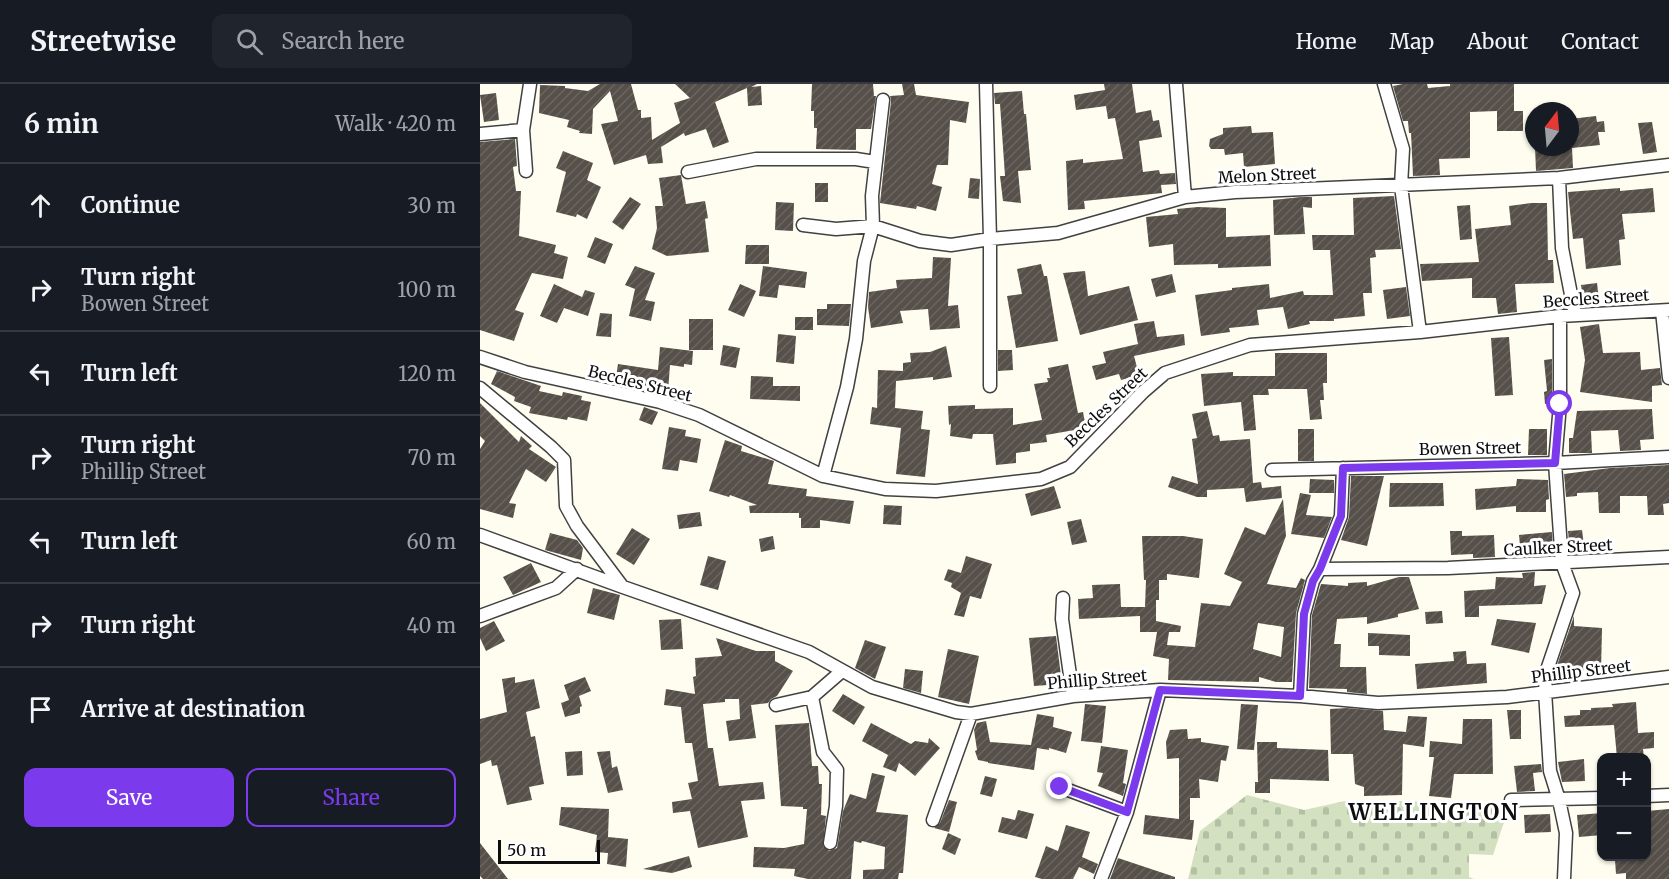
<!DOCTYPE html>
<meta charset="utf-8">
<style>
:root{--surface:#171b24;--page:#20242c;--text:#f1f3f6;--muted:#9ea1a6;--line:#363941;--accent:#7c3aed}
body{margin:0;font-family:Merriweather,serif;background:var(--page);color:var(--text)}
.controls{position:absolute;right:18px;bottom:18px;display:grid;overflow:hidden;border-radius:12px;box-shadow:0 2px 4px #0004}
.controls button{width:54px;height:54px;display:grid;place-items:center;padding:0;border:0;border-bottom:2px solid var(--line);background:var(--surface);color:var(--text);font:30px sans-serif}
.compass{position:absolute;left:1045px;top:18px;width:54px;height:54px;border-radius:50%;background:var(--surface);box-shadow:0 2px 4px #0004;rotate:16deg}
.scale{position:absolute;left:18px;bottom:15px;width:102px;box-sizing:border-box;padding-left:6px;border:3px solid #0e0e0e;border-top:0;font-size:16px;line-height:21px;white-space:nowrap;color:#0e0e0e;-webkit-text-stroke:4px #fff;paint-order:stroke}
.stop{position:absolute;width:18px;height:18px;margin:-14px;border:4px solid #7c3aed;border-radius:50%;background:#fff}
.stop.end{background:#7c3aed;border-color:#fff;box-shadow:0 2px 6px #0008}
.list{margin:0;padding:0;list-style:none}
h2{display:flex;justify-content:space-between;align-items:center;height:78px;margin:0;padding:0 24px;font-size:26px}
h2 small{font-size:20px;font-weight:400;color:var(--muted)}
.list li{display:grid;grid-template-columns:39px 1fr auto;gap:18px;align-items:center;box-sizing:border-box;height:84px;padding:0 24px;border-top:2px solid var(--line)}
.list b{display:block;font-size:22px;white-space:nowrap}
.list p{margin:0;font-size:20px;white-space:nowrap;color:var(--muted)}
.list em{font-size:20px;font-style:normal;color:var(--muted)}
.actions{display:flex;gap:12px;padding:18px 24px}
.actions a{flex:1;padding:14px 0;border:2px solid var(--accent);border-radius:12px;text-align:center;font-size:21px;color:var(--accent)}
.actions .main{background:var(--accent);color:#fff}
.icon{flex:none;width:33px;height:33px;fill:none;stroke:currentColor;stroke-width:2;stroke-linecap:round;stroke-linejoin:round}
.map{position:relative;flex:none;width:1189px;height:795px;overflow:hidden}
header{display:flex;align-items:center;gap:36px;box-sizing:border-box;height:84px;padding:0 30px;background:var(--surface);border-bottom:2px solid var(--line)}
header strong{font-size:28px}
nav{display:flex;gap:33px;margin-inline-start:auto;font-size:21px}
.search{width:420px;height:54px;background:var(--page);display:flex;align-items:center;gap:15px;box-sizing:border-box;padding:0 21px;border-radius:12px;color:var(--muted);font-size:22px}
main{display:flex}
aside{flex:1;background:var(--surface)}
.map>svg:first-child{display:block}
.cemetery{fill:url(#cemetery-stones)}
.building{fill:url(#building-hatch);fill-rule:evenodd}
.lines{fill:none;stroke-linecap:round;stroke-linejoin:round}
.street-casing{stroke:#414141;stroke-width:15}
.street{stroke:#fff;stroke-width:12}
.route{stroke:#7c3aed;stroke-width:8}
.labels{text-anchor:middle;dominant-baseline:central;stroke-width:6;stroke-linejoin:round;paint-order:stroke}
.street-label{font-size:16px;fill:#0e0e0e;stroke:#fff}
.district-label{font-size:22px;font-weight:bold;letter-spacing:1.5px;fill:#0e0e0e;stroke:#fff}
</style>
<header>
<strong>Streetwise</strong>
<div class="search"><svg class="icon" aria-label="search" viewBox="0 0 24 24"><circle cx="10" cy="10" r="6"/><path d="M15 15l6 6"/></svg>Search here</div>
<nav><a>Home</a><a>Map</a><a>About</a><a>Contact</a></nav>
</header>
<main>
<aside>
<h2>6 min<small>Walk · 420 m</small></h2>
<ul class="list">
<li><svg class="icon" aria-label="ahead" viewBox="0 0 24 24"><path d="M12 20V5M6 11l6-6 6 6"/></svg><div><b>Continue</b></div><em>30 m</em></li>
<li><svg class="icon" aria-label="right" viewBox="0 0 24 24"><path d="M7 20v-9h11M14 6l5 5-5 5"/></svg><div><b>Turn right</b><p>Bowen Street</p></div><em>100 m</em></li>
<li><svg class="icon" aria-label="left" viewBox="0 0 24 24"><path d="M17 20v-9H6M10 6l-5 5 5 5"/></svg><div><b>Turn left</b></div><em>120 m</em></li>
<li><svg class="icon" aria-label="right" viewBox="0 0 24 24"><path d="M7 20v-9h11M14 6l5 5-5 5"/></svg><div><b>Turn right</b><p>Phillip Street</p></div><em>70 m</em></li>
<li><svg class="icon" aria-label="left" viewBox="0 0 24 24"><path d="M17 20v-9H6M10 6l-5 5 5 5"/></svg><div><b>Turn left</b></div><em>60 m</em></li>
<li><svg class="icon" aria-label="right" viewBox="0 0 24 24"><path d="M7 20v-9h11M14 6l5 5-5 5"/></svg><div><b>Turn right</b></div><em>40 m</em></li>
<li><svg class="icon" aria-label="arrive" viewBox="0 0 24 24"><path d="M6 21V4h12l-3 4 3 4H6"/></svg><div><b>Arrive at destination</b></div></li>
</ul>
<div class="actions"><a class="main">Save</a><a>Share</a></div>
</aside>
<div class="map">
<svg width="1189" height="795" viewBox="0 0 1189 795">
<defs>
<pattern id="cemetery-stones" width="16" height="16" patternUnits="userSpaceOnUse" patternTransform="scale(1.5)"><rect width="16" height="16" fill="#d3e1c0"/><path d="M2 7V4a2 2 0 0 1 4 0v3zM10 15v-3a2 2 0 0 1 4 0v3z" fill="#b4c0a4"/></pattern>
<pattern id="building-hatch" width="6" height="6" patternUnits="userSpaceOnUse" patternTransform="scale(1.5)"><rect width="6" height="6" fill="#57504a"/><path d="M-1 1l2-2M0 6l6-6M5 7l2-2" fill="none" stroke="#6a6560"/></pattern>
</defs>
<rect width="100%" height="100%" fill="#fffdef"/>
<path class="cemetery" d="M767 711 824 726 865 717H932L962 721 988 718 1029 723 1013 771 989 770V793L994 795H708L720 747Z"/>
<path class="building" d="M120 0H151L158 26H161V34L171 33 172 56 200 39 194 19 210 14 195 0H277L271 3 281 2 282 21 268 22 267 4 235 18 249 58 233 64 226 45 205 52 204 49 181 63 183 79 168 80 166 71 134 81 121 40 138 37 130 7 113 25 112 50 99 49 100 47 87 43 89 36 59 29 60 1 85 2V4L108 7Z
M332 0H393L394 12H396L391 45H376V66L336 65 337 44H334V27H331Z
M422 0H434L436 11 489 18 486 39 470 36 468 81H457L452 100 462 103 456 127 437 122 436 125 400 119 411 17 410 12 424 11Z
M624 0H652L656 29 671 26 673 37 679 36 682 53 659 57 663 88 679 86 680 90 695 89 696 100 681 101 682 109 604 117 605 125 588 126 586 77 603 75V79L643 75 635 34 628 35 626 22 596 26 594 11 625 6Z
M923 0H947L948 4 970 2V0H1034V27H1043V47H1017V27L990 28V74L959 75 960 91 933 92 931 49H929L928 37H923L913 2Z
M542 7 544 30H546L551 86 538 87 541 119 523 117 520 92H525L520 20H515L514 9Z
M16 9 19 36 4 38 0 11Z
M1116 32 1117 38 1124 37 1125 48H1118L1120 61 1092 64 1093 84 1056 87 1055 63H1090V35Z
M1172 38 1177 68 1163 70 1158 39Z
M771 42 772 49 793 48 795 80 764 83 763 69 745 71 744 65H731L729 62 730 55 743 50V44Z
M35 55 37 82 33 83 36 107H41L39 152 76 161 74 169 88 173 83 195 52 189 35 226 44 229 34 257 0 246V58Z
M83 67 113 79 107 96 121 103 107 135 97 130 96 133 76 128 86 88 76 84Z
M201 91 206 120 225 117 228 134 225 135 229 168 187 172 172 165 177 144 175 122H183L179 94Z
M490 94 500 95 499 115 488 114Z
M335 99H348V118H335Z
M1140 104V107L1173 104 1175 128 1142 130 1145 155 1139 156 1141 181 1106 185 1103 154 1093 155 1088 108Z
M914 112 921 165 895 166 896 173 890 174 892 209H883L885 232 854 235V237H829L830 240 808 245 803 223 777 226 779 241 749 244 750 248 721 252 715 211 752 206V204L789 200 790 214 823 207 824 211H853L850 166H833L832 151H874L873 114Z
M150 113 161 120 143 146 132 138Z
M821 113H832V124L823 123 825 150 794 151 793 116Z
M296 118 314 119 313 147 295 146Z
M1051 119H1067L1068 176H1073L1074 199 1035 200 1037 228 1018 230 1016 214H992V194L942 197 940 180 999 178 995 145 1031 141 1029 122Z
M990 121 992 155 980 156 977 122Z
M718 123 746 124V153L790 151 791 182 738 184V180L694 181 693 160 669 163 666 133 698 130 697 125Z
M115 153 133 160 125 180 107 173Z
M266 161H289V180H265Z
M453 173 471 174 468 222 478 221 480 244 450 246 448 225 420 227 423 239 391 244 388 223 389 208 417 204 416 196 452 194Z
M561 180 564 192H567L578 257 536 264 527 212 542 210 537 185Z
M155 182 175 189 165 216 175 218 171 237 149 232 155 205 145 201Z
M283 182 327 188 325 204 299 201 297 214 279 212Z
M605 187 608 212 649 202 658 236 600 251 583 189Z
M692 190 696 208 676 213 671 195Z
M1117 199 1119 216 1103 218 1101 201Z
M74 200 102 213 105 206 115 209 108 232 84 224 77 239 60 232Z
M260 200 276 207 264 233 248 226Z
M926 203 930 232 907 235 903 206Z
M347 220H371L369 242 337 241V225H347Z
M120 229 132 230 131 253 116 252Z
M315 233H333V246H315Z
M209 235H233V266H209Z
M674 237 677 253 704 250 705 261 654 272 659 291 641 296 639 290 616 296 612 282 626 279 623 268 658 260 654 240Z
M1119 240 1123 269 1160 268 1161 286 1180 284 1182 301 1172 302V318L1100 308 1105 276 1100 243Z
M298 250 316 252 314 280 296 278Z
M1029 253 1033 311 1015 312 1011 254Z
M243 261 260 264 256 284 240 281Z
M466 262 472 293 453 296V293L416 297 415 324 443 327 441 345 450 346 445 393 416 390 421 344 390 340 392 323 397 324 398 286 423 287V279L431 278 430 269 450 268Z
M180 263 213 267 212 281 204 280V283L190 281 188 308 160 305 135 299 138 280 178 286Z
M518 266H532L533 286 518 287Z
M795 269H847V299H843L844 316H840L842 335 830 336 827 305H788L789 311H773L776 346 764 347 761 318 724 322 721 290 753 288V292H795Z
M1072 275V320H1065L1064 308 1067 307 1064 276Z
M588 280 598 329 603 328 606 344 566 351 567 358 550 360V367L536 369V379L516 381 513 350H493L492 355 470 352 471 340 469 341 468 322 495 321V325L533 324V341L562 336 554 300 568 298 567 294H570L568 284Z
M17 287 61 302 59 307 82 312 83 308 102 312 101 316 111 318 107 337 88 333 87 336 49 329 51 323 34 317 35 313 11 300Z
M271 292 293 293V302H320V317L270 315Z
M0 319 39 358 41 352 52 362 49 365 76 383 66 398 46 385 29 419 36 420 33 434 0 425V365L5 357 0 352Z
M164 323 178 328 172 341 159 336Z
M1172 325 1174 355 1160 356 1161 366 1140 367 1138 346 1111 347 1112 369H1089V354H1093L1097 327Z
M727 327 733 352 739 351 740 357 770 355 773 399 781 398 782 404 801 402 802 414 766 418 764 404 727 406V413H717L688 403 692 392 718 400 712 355 717 354 712 330Z
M189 343 206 346 205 352 221 355 217 379 200 376 198 387 182 385Z
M818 345H834V377H818Z
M1049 345H1067V371H1048Z
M245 356 262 362 261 367 294 377 288 400 327 405 326 412 374 417 370 440 340 436V444H321V434H319V429H270L269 422 277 421 250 411 249 413 229 407Z
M1189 381V419L1183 420 1184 431H1168L1167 412H1140V429H1119L1118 408 1097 409V412L1086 413 1084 390 1130 384Z
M871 392H904L887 462 861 456 869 433Z
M830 395 854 396V409H829Z
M1037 395 1068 396 1069 415 1066 416V428H1036V422L996 426 995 405 1036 402Z
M910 399H963L964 422 909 423Z
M574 402 581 424 551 432 545 410Z
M820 409 831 411 826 431 852 433 844 454 811 450Z
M803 415 806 452 787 500 816 504 821 494 825 496 816 529 812 598H796L779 593V598L688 596 689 575 673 572 677 548H660V532L599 535 598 515 613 514 612 501 640 500 641 523H665L666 496H664L662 452H703L723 455 719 494 687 490V496H679V516H676V537L701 542 700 548H689L687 561 715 563 721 519 750 522 762 498 744 490 765 443 785 451ZM778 539 804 543 801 573 773 565Z
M404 421 422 422 421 441 403 440Z
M220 428 222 442 199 445 197 431Z
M601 435 607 458 592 461 587 438Z
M152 444 170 455 154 481 136 470Z
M1102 446 1105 469 1090 470 1088 447Z
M970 447H982V452L1014 451 1015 473 993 474V470L971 471Z
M1072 448 1073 471 1041 472 1039 451Z
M70 449 97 456 103 464 101 476 65 466Z
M293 452 295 465 281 468 279 455Z
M228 472 246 477 238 506 220 501Z
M486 472 512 480 501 515 490 512 484 533 474 531 481 509 471 503 472 499 464 496 468 485 481 489Z
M51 479 61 498 33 511 23 493Z
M1055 488 1054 502 1066 501 1062 520 999 522V533H985L984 507 1015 505 1016 493 1043 494 1042 489Z
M919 493H929L939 525 918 530V533L887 540V533L857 535 854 560H861L860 583H886L887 610 867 608V605L829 604 832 531 841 500 868 502V499L887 498V502Z
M113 504 140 511 134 536 107 529Z
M962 527 963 539 946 540 945 528Z
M1094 532V542L1122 544 1121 587 1100 586 1099 590 1075 587Z
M201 535 203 565 181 566 179 536Z
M1017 535 1056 539 1049 569 1011 561Z
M14 537 25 557 6 567 0 554V544Z
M888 549 930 551V572L899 571V562H888Z
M576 552 582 600 554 602 549 554Z
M236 554 276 567H295V577L313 587 297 612 291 615 288 619 271 621 276 654 249 657 246 637 260 635 259 615H245V618L223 620 228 664H233L239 702 283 698 285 715 261 717 268 753 218 764 210 727 193 729 192 718 212 715 208 699 218 697 212 659H205L201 623 184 621 186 605 215 610 213 593 216 592 215 574 242 572Z
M385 556 406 563 395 595 375 584Z
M468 565 499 572 489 620 458 613Z
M986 567 987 580 1006 579 1007 599 937 605 935 580 974 577 973 568Z
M425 585 443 587 441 609 423 604Z
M35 593V599L54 595 60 624 46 628 51 653 55 652 64 700 49 703 52 716 27 721 17 681 12 682 11 676 0 680V635L27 628 22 595Z
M105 593 111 607 99 612 102 622 100 623V629L85 633 81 619 89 616 84 601Z
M363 610 385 623 374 641 352 627Z
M1156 618 1158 649 1174 648V664L1163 665 1164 674H1137L1134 641 1085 643 1084 632 1100 631V626H1111V624L1133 623 1132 620Z
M605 620 626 622 622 659 601 657Z
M761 620 778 621 774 666 757 665Z
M867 624 903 627 904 646 926 648 928 632 947 633 944 663 923 660 922 711 884 712V703L875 700 873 670H851L850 625Z
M1027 626H1041V655H1030Z
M557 630 574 633 573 643 592 648 586 669 569 664V666L557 664 554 686 508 679V678L498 676 495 667 497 666 494 646 497 639 506 637 510 658 551 661Z
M983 635H1012L1013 690H974L971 714 949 712 954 673H949L950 657 982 660Z
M329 639 332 682H338L339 700H342L341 731 346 732 343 762 349 767 357 764 363 727 370 710 386 715 392 689 405 692 396 728 428 731 423 789H419L418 795H383V786L404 785 405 763 382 757 381 759 374 757 371 795H328L314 792 315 785 273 783 274 763 304 764 324 760 327 725H323V723L301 722 295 641Z
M391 639 431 660 435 657 448 659 449 654 460 664 435 692 419 679 416 688 403 683 408 671 382 657Z
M707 645 708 655 721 654V658L749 662 746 677 741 676 738 698 719 695 720 714H710V736H714L712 756 663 750 665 731 699 735V674L687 675 686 658 690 646Z
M777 658H797V664L848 666 849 697 790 695V709H775V698H778Z
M621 662 648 666 643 699 646 700 643 712 618 702 623 689 617 688Z
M102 667 103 691 87 692 85 668Z
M130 667 132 684 137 682 143 706 128 709 117 668Z
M1104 675 1105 697 1082 698 1078 678Z
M1061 680 1062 688 1053 689 1055 707 1037 708 1034 682Z
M505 692 517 695 512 713 500 710Z
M469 716 477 718 469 748 454 744 460 739Z
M81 723 129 725 128 753 148 755 146 783 127 780 128 769 115 768 117 751 79 741Z
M1189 725V795H1146V789L1136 790 1135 776 1157 775V772H1167V727Z
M538 726 554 730 547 755 518 748 522 733 535 736Z
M1122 729V751L1099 753 1097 731Z
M1070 730 1071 748 1045 749 1044 731Z
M586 741 610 748 602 773 618 780 614 790 599 783 593 795H562L555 793 566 762 578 767Z
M468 749 481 755 475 771 462 765Z
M0 759 28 795H3L0 792Z
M209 772 212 783 192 789 163 785Z
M638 774 695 793V795H630Z"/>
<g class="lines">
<g class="street-casing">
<path id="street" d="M506 0 510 155V302
M696 0 705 113
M904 0 923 65 921 102 940 248
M0 50 43 46
M46 87 43 46 50 0
M208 88 276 75H376L395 78
M1079 94 1082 164 1095 231
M323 141 356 145 393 142 440 157 471 161 510 155 578 149 705 113 755 108 1079 94 1189 81
M1182 227 1189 294
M1080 232V320L1075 379 1082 479 1093 509 1066 589 1065 607 1070 687 1079 716 1086 749 1084 795
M0 273 45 288 180 318 219 331 343 392 405 405 456 407 561 395 590 383 663 308 685 289 770 261 940 248 1080 232 1189 226
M0 304 71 363 84 376 86 422 97 442 142 502
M792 386 1075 379 1189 373
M343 392 367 303 376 255 384 177 393 142 392 112 403 16
M0 451 143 503 329 568 392 603 476 628 491 630 593 612 680 606 820 612 898 619 1027 613 1189 593
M840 485 968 484 1189 473
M583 514 582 535 593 612
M0 532 76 504 97 485
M820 612 824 530 833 497 840 485 861 432 863 384
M332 613 343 668 357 686 356 722 350 759
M296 621 332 613 362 587
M580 703 647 728
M1166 712 1189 711
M1031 716 1122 714
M453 736 491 630
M621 795 647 728 680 606"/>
</g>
<use href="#street" class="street"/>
</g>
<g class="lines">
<path class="route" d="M580 703 647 728 680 606 820 612 824 530 833 497 840 485 861 432 863 384 1075 379 1080 320"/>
</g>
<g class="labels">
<g class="street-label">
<text transform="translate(787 91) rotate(-3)">Melon Street</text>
<text transform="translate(1116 214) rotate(-4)">Beccles Street</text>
<text transform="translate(160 299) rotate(14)">Beccles Street</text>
<text transform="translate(626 323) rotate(-44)">Beccles Street</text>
<text transform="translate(990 364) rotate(-1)">Bowen Street</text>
<text transform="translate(1078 463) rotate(-3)">Caulker Street</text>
<text transform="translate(1101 587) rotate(-7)">Phillip Street</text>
<text transform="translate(617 595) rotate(-5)">Phillip Street</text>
</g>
<g class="district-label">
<text x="954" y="728">WELLINGTON</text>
</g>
</g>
</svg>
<div class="controls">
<button>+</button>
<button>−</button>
</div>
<svg class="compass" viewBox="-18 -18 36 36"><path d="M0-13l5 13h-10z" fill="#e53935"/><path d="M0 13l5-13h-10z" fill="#9ea1a6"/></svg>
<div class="scale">50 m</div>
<div class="stop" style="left:1080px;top:320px"></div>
<div class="stop end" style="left:580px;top:703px"></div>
</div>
</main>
